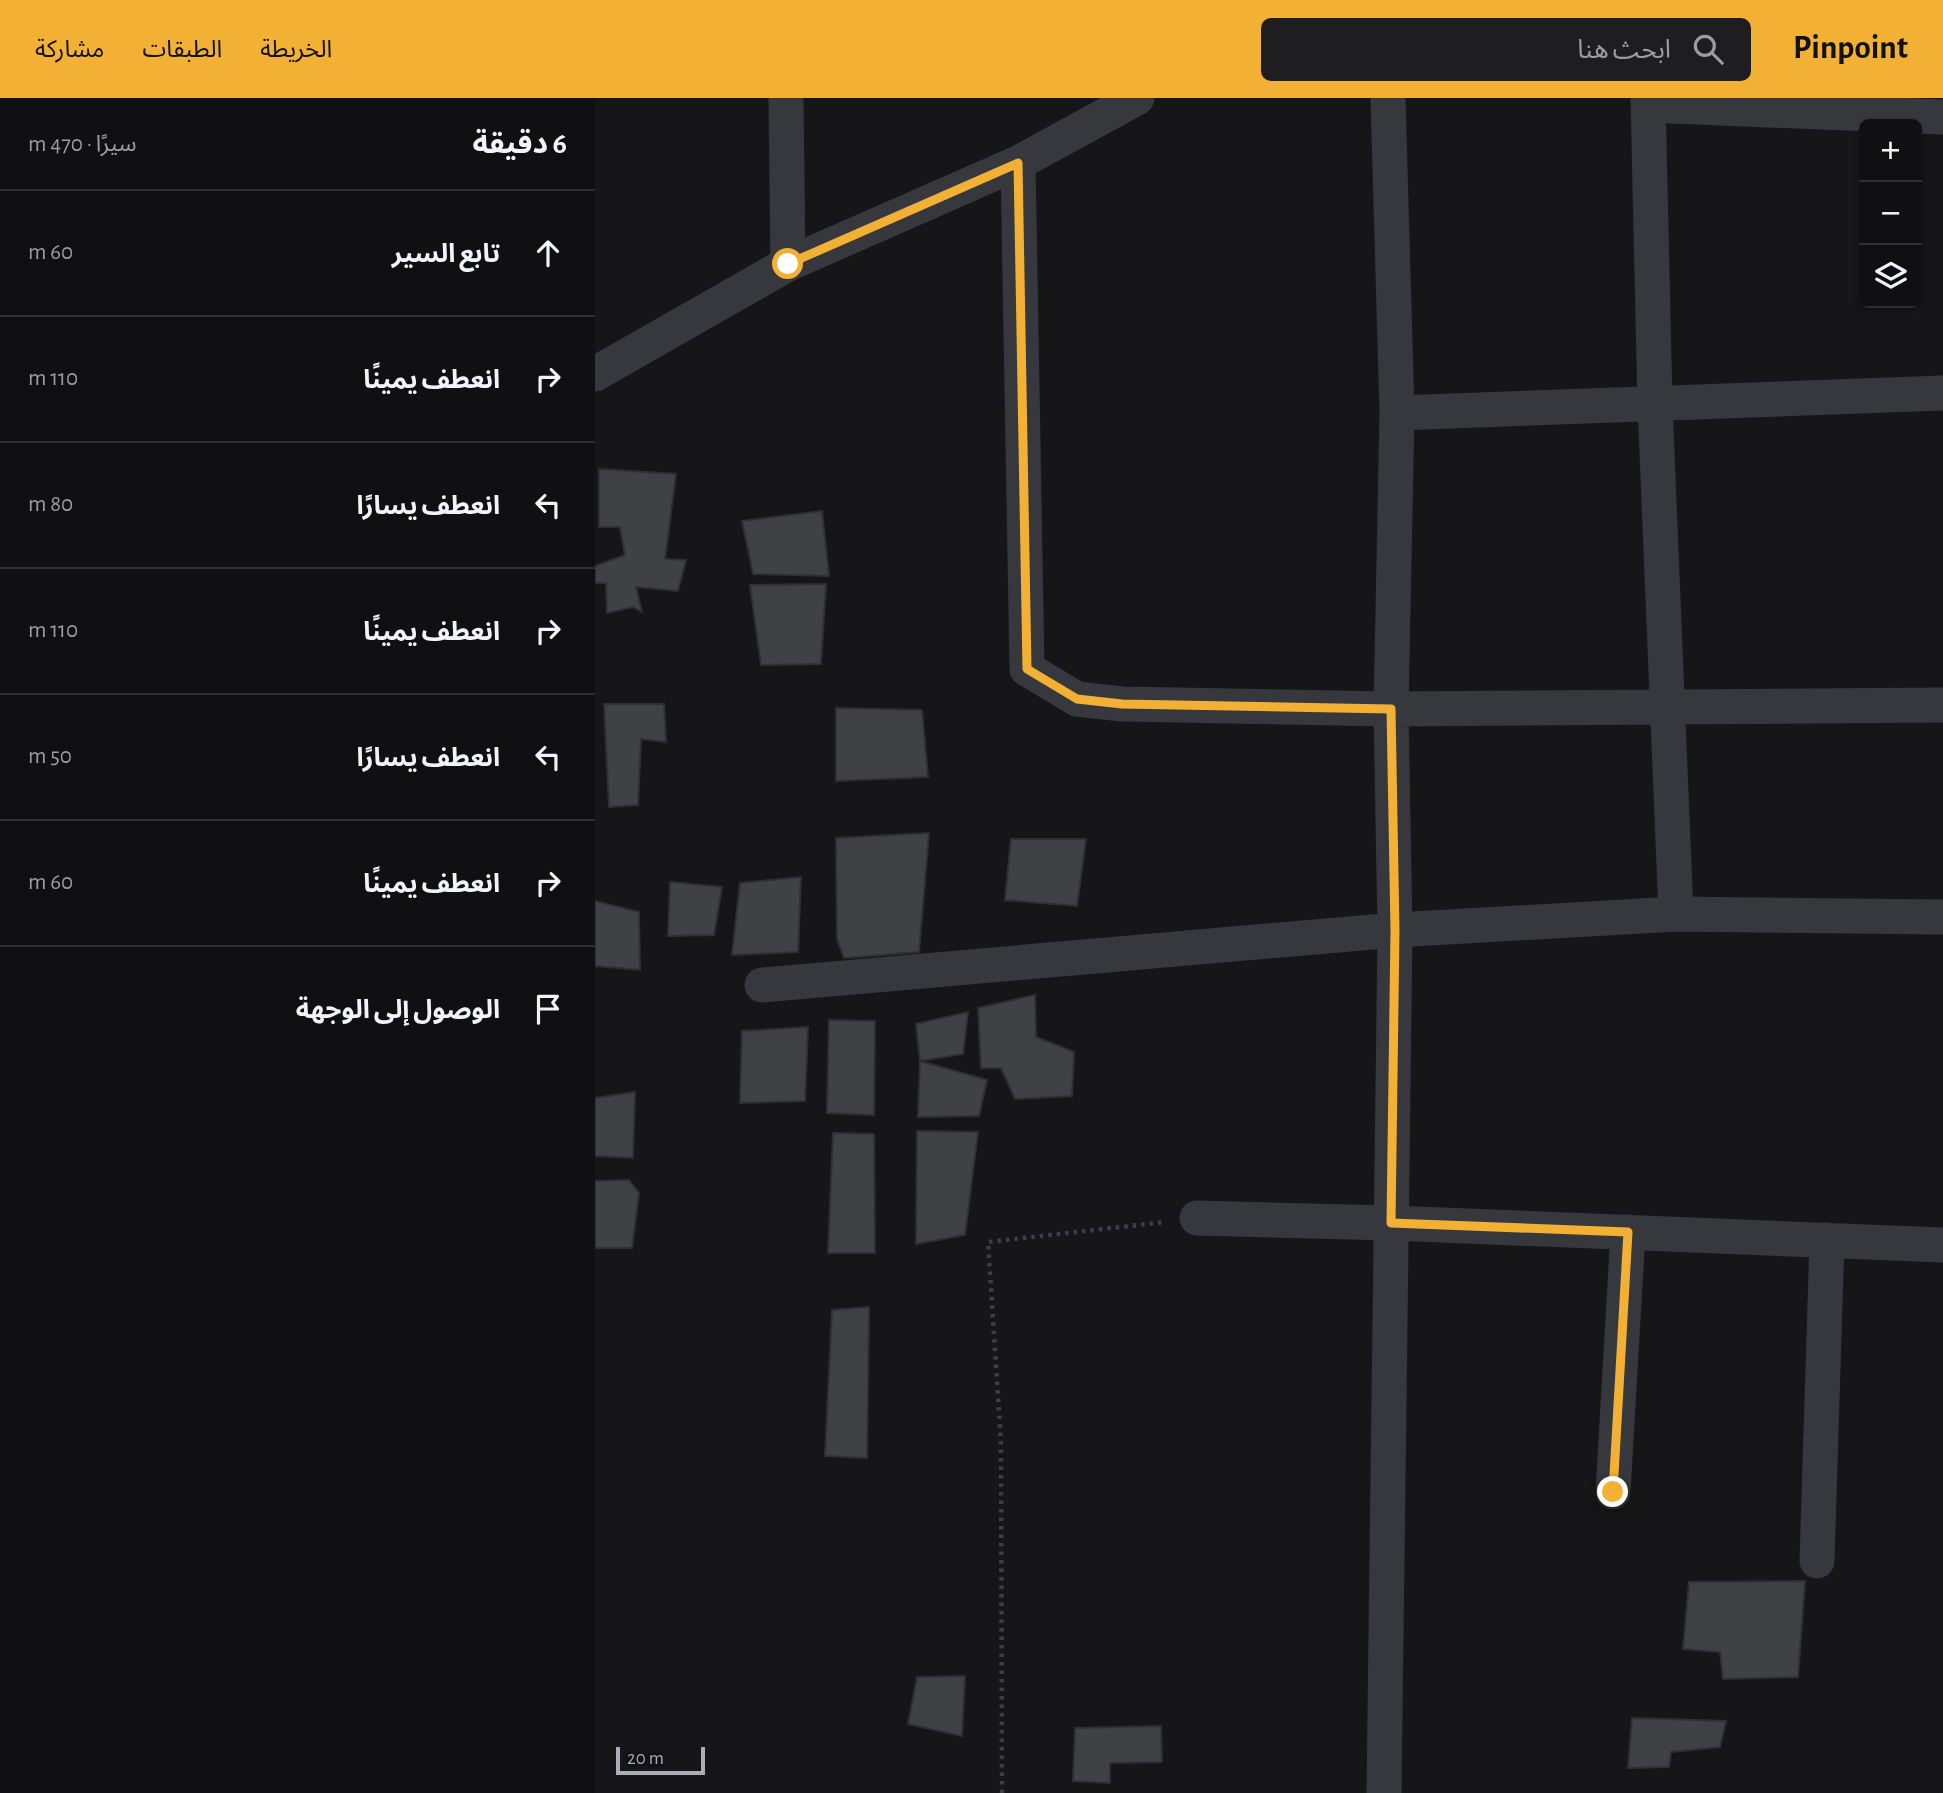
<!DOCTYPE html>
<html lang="ar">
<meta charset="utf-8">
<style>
:root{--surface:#101012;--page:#1e1e20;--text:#f1f3f6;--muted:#9c9d9f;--line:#303032;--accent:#f2b134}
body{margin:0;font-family:"Alegreya Sans","Noto Sans Arabic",sans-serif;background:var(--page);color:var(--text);direction:rtl}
.controls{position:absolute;right:21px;top:21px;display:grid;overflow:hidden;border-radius:10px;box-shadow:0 2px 5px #0004}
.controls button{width:63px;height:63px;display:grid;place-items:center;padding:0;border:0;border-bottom:2px solid var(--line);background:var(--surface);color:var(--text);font:35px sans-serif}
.scale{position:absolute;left:21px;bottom:18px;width:89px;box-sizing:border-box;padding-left:7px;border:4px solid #a8adb8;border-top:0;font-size:19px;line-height:24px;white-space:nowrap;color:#a8adb8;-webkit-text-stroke:5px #111113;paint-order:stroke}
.stop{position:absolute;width:21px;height:21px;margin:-16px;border:5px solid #f2b134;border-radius:50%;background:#fff}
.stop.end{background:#f2b134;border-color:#fff;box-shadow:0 2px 7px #0008}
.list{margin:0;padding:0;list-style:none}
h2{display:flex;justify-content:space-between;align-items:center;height:91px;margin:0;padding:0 28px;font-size:30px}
h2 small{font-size:23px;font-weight:400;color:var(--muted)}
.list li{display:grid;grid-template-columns:46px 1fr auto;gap:21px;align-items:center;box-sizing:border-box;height:126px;padding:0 28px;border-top:2px solid var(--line)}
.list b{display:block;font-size:26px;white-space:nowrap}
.list em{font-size:23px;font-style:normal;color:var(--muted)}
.icon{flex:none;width:38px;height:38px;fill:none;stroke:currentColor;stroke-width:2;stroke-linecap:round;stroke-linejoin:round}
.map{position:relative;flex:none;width:1348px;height:1695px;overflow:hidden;direction:ltr}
header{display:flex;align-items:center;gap:42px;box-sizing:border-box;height:98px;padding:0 35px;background:var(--accent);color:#111}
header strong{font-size:33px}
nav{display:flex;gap:38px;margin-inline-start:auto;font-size:24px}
.search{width:490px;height:63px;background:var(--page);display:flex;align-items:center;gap:18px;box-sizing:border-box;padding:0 24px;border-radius:10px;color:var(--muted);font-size:26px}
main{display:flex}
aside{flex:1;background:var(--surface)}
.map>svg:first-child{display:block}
.building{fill:#404145;stroke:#303034;stroke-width:2}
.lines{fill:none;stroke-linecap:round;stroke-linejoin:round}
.path{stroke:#3d3f44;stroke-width:4.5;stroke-dasharray:3.5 5;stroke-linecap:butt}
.minor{stroke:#37383d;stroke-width:35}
.route{stroke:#f2b134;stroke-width:9}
</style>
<header>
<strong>Pinpoint</strong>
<div class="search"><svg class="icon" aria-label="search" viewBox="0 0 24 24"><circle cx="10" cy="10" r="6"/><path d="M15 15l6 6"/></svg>ابحث هنا</div>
<nav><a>الخريطة</a><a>الطبقات</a><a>مشاركة</a></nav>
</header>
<main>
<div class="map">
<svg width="1348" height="1695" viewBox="0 0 1348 1695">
<rect width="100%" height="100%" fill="#161618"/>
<path class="building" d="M4 371 81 376 70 461 91 462 83 493 41 489 47 514 38 509 12 515 11 485H0V468L30 457 25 429H4Z
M227 413 234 478 158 476 147 423Z
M231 486 226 566 166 567 155 487Z
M9 606H69L71 644 46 641 43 707 14 709Z
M241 610 327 612 333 679 241 683Z
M334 735 324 854 249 860 242 841 241 740Z
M416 741H491L482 808 410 802Z
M206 779 203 854 137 857 145 785Z
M75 784 127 789 119 837 73 838Z
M0 803 44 814 45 872 0 868Z
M440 897 441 939 479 954 477 998 420 1001 406 970H386L383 910Z
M373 914 368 956 325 963 321 926Z
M234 922 280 923 279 1017 232 1015Z
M213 929 210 1003 145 1005 147 933Z
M325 963 392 982 384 1018 323 1019Z
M40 994 38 1060 0 1058V1000Z
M322 1033 383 1034 370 1137 321 1146Z
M238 1035 279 1036 280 1155H233Z
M34 1082 44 1095 37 1150H0V1083Z
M274 1209 272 1360 230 1358 237 1212Z
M1210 1483 1203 1579 1128 1581 1125 1554 1088 1551 1094 1484Z
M370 1578 367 1638 313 1626 322 1579Z
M1037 1620 1131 1623 1125 1649 1076 1654 1074 1669 1033 1670Z
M566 1628 567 1664 515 1665V1685L478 1683 480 1630Z"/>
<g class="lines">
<path class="path" d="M407 1695 406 1344 393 1144 570 1124"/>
<path class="minor" d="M191 0 193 166
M1053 0 1060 306 1081 816
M1053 7 1348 19
M423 65 432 571 482 601 527 606 796 611 1348 607
M0 276 193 166 423 65 542 0
M802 315 1348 295
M167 887 800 832 1081 816 1348 819
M602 1120 796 1125 1348 1147
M1018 1394 1033 1134
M1222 1463 1232 1142
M789 1695 800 832 796 611 802 315 793 0"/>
</g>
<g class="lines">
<path class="route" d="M193 166 423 65 432 571 482 601 527 606 796 611 800 832 796 1125 1033 1134 1018 1394"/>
</g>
</svg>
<div class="controls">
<button>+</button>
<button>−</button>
<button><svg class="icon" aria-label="layers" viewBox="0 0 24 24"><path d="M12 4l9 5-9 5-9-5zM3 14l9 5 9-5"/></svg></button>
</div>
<div class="scale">20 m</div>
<div class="stop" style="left:193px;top:166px"></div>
<div class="stop end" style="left:1018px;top:1394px"></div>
</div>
<aside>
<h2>6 دقيقة<small>سيرًا · 470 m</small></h2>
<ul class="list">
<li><svg class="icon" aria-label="ahead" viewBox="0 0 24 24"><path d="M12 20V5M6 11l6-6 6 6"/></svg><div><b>تابع السير</b></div><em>60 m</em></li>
<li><svg class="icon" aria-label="right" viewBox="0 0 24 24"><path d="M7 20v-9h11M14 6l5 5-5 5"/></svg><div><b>انعطف يمينًا</b></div><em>110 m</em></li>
<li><svg class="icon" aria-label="left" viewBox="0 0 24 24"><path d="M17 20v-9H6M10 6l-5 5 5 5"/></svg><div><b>انعطف يسارًا</b></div><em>80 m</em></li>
<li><svg class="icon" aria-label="right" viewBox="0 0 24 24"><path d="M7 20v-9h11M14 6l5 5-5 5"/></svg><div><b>انعطف يمينًا</b></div><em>110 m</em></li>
<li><svg class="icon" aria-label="left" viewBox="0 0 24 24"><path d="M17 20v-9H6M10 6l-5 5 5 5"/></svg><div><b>انعطف يسارًا</b></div><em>50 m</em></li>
<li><svg class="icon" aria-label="right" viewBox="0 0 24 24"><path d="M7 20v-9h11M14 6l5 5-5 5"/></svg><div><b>انعطف يمينًا</b></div><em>60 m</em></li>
<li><svg class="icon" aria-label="arrive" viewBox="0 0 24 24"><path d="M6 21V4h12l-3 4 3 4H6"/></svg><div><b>الوصول إلى الوجهة</b></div></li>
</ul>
</aside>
</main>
